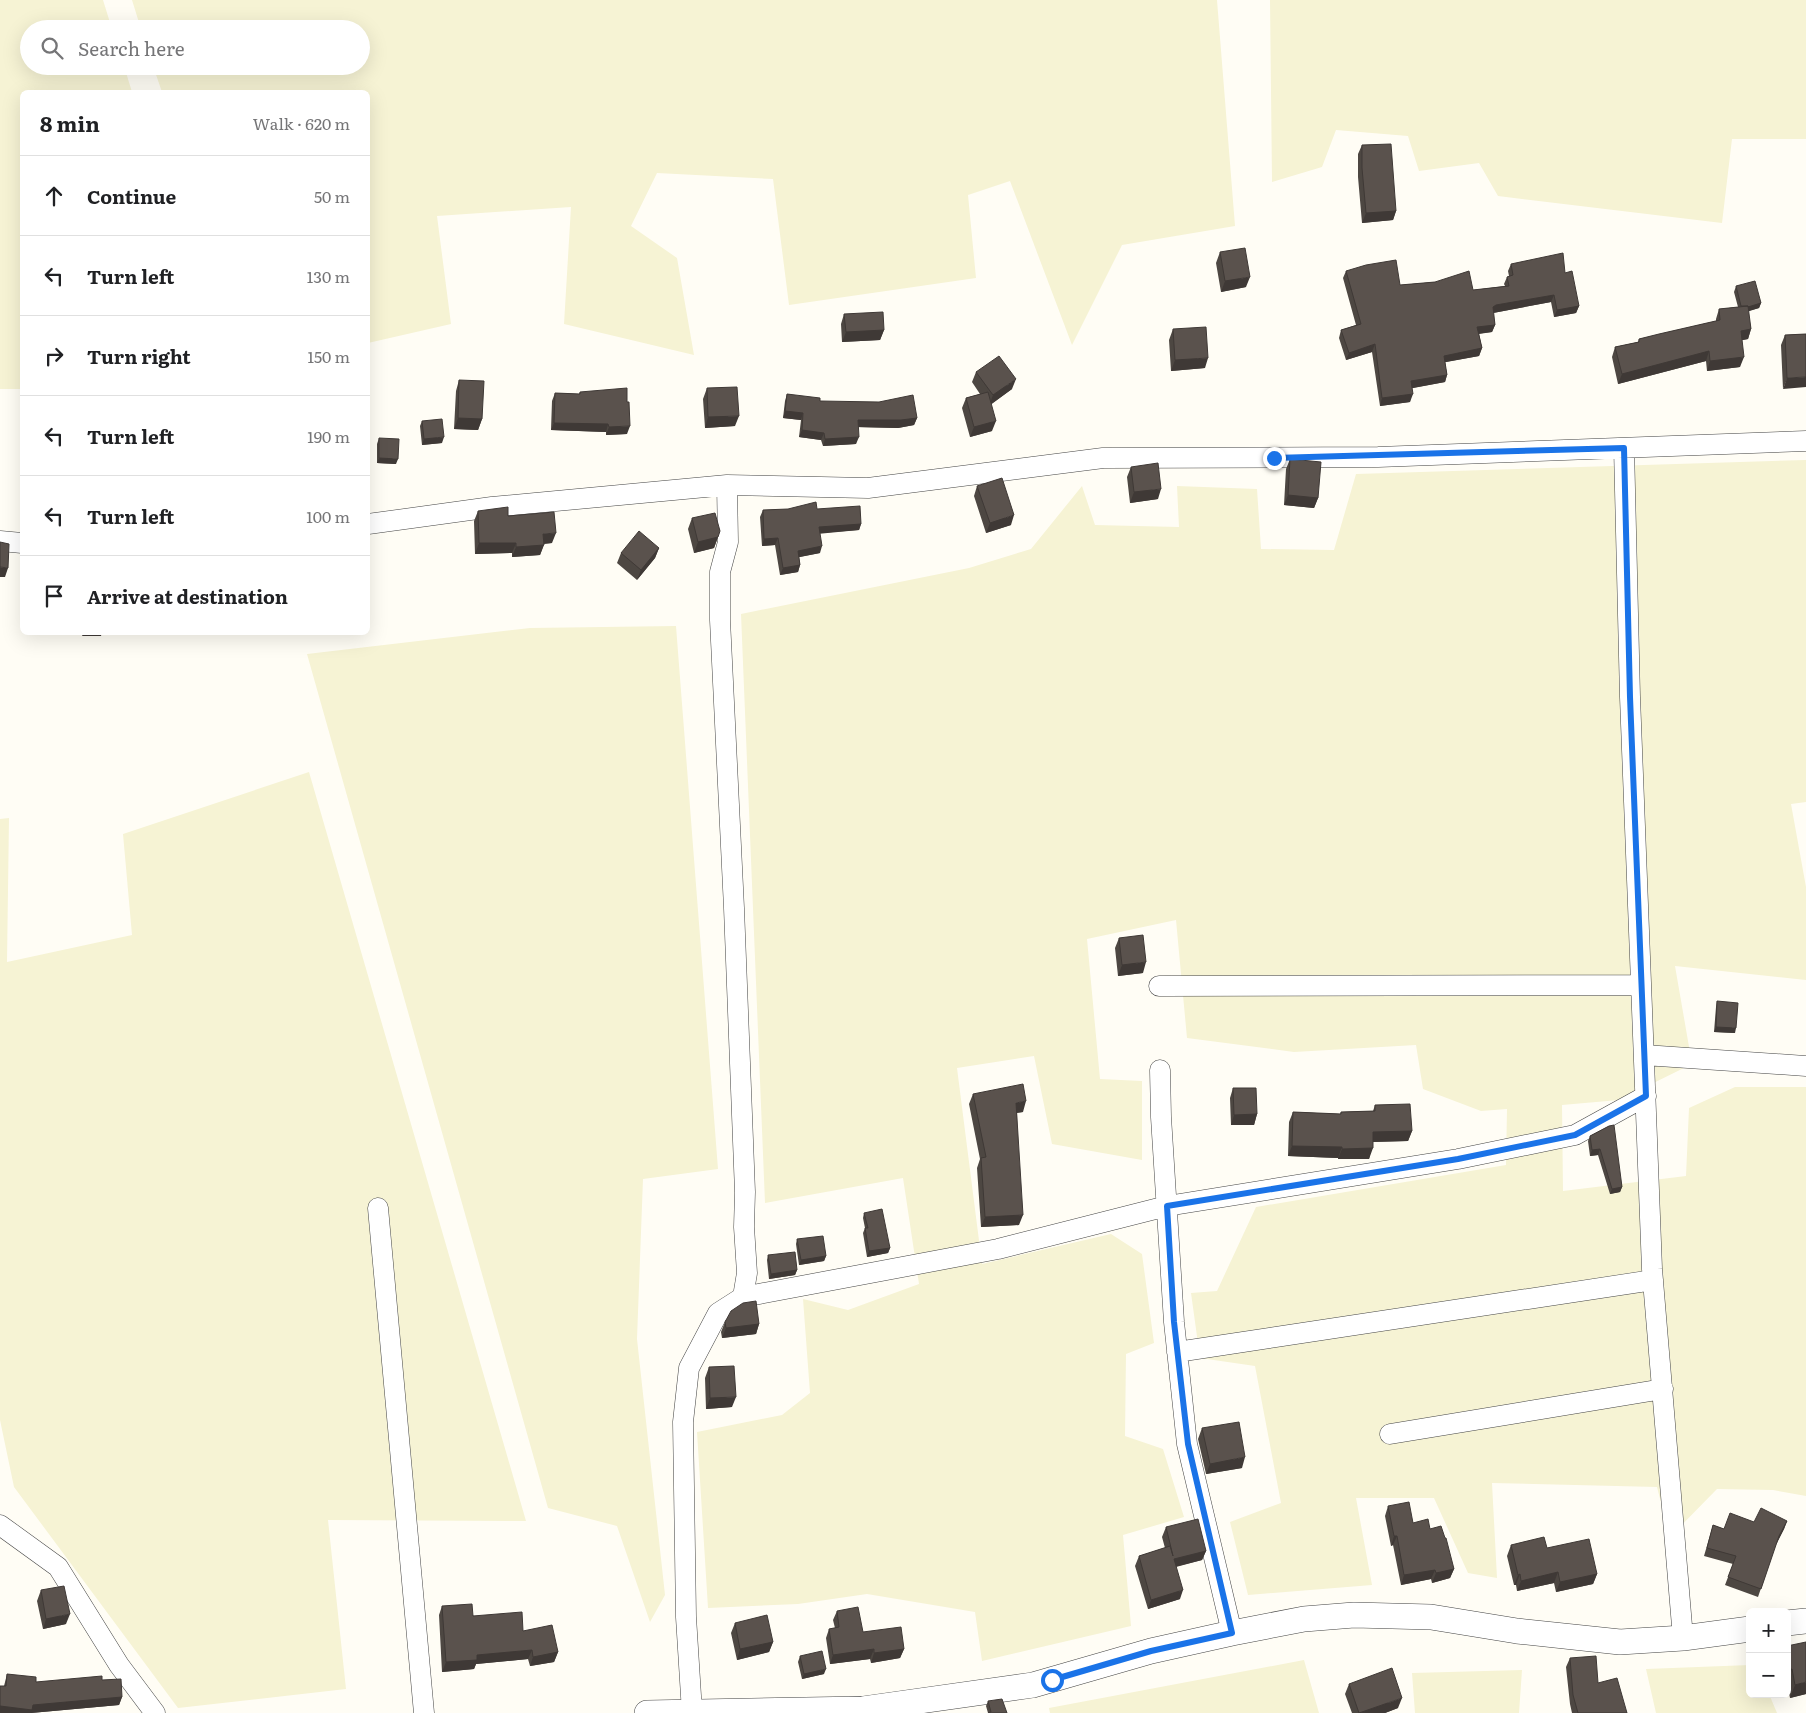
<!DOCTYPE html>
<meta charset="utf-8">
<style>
:root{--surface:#fff;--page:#f6f6f6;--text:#202124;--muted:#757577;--line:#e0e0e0}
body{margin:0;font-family:Literata,serif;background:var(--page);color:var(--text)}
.controls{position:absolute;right:15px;bottom:15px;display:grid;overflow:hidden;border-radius:8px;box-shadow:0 5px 20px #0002}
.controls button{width:45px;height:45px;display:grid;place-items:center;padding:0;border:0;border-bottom:1px solid var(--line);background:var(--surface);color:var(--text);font:25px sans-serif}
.stop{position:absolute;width:15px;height:15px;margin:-11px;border:4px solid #1a73e8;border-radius:50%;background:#fff}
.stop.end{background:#1a73e8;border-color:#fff;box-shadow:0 1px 5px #0008}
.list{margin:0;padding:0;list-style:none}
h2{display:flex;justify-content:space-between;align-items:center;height:65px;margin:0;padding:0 20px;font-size:21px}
h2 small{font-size:16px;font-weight:400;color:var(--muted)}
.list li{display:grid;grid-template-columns:32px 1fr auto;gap:15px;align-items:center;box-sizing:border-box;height:80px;padding:0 20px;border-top:1px solid var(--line)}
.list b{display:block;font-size:19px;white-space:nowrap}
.list em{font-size:16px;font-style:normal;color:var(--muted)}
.icon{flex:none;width:28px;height:28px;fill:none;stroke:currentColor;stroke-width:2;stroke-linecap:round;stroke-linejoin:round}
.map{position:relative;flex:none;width:1806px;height:1713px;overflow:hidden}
.search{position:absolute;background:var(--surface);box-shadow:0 5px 20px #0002;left:20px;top:20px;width:350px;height:55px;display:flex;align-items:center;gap:12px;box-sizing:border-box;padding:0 18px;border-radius:28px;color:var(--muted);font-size:19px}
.panel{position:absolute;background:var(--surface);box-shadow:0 5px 20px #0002;left:20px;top:90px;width:350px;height:545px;border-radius:8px}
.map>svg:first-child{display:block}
.farmland{fill:#f6f3d4}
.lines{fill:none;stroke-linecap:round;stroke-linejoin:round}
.minor-casing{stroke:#444;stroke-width:21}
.tertiary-casing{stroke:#444;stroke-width:26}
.minor{stroke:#fff;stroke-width:20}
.tertiary{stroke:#fff;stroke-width:25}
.wall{fill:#4d4742}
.shaded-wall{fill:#3f3936}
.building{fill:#5a524d;stroke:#3f3936}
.route{stroke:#1a73e8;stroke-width:6}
</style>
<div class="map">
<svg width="1806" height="1713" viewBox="0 0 1806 1713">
<rect width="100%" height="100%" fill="#fffdf5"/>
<path class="farmland" d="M0 0H103L112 29H29V66H124L132 92H22V389H0Z
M132 0H1217L1235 226 1122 245 1072 345 1010 181 968 195 976 278 789 305 773 179 657 173 631 226 677 258 694 355 564 324 571 207 437 216 451 324 368 343V92H162L153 66H361V29H141Z
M1270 0H1806V139H1732L1722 223 1498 196 1479 163 1419 171 1408 136 1336 130 1322 167 1272 182Z
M1806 460V802L1791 804 1806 887V980L1675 966 1692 1064 1619 1100 1562 1105 1563 1191 1686 1176 1689 1108 1735 1087H1806V1496L1773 1490 1717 1489 1670 1537 1657 1487 1492 1483 1497 1578 1468 1573 1434 1498H1356L1372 1585 1248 1595 1230 1522 1281 1503 1255 1366 1200 1358 1191 1293 1217 1291 1256 1207 1506 1165 1507 1109 1481 1111 1423 1089 1416 1045 1294 1052 1187 1038 1176 920 1087 939 1100 1079 1142 1081V1160L1052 1144 1034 1056 957 1068 982 1264 1111 1234 1142 1254 1154 1343 1126 1354 1125 1436 1163 1449 1184 1517 1123 1535 1131 1626 982 1661 975 1612 867 1594 798 1604 708 1608 697 1432 782 1415 810 1393 803 1299 848 1310 919 1284 903 1178 765 1203 741 614 969 568 1031 549 1082 486 1095 525 1179 527 1177 486 1257 489 1261 549 1334 550 1356 474Z
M676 626 718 1169 643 1179 637 1339 665 1595 650 1622 617 1526 548 1508 307 654 530 628Z
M309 772 526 1521 328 1520 346 1689 178 1708 14 1487 0 1420V819L9 818 7 962 132 935 123 834Z
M1304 1660 1319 1713H1050L1049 1708Z
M1750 1665V1694H1769L1777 1713H1656L1646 1669Z
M1522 1670 1519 1713H1415L1412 1673Z"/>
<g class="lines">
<g class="minor-casing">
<path id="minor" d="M1624 448 1630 697 1652 1269 1683 1638
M727 485 728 542 720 572V620L734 908 745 1192 744 1227 747 1273 743 1297
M368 524 492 507 727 485 868 488 1103 458 1378 457 1806 441
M0 541 22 543
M1159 986 1641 985
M1644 1055 1806 1066
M1160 1070 1161 1117 1174 1322 1187 1444 1232 1633
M378 1208 424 1713
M1177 1352 1653 1280
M1390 1434 1663 1389
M0 1525 58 1567 119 1665 155 1713
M692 1712 686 1617 683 1422 689 1368 718 1313 743 1297 998 1249 1167 1206 1458 1159 1575 1135 1646 1096"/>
</g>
<g class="tertiary-casing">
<path id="tertiary" d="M1787 1623 1806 1621
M647 1713 863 1709 1033 1685 1151 1651 1232 1633 1304 1619 1354 1615 1431 1617 1517 1631 1620 1642 1683 1638 1750 1629"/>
</g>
<use href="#minor" class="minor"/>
<use href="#tertiary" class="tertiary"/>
</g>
<path class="wall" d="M1362 145 1396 211 1393 220 1362 223 1358 177V154Z
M1220 252 1246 287 1221 292 1216 263Z
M1511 264 1565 273 1579 306 1576 313 1554 317 1551 302 1493 313 1495 325 1492 332 1479 334 1482 348 1479 356 1445 362 1447 375 1445 382 1412 388 1410 402 1380 406 1372 352 1346 360 1339 338 1341 330 1356 325 1343 278 1346 271 1400 285 1435 282 1473 290 1505 286 1504 284 1507 277 1509 276 1508 271Z
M1736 286 1761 303 1759 308 1748 311 1751 329 1748 339 1742 340 1740 367 1707 371 1706 361 1618 384 1612 357 1615 347 1638 342 1639 339 1716 321V319L1719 309 1738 307 1734 292Z
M844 314 884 330 880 340 842 342 841 324Z
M1173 329 1205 368 1171 371 1169 340Z
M1806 334 1783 389 1781 345 1785 335Z
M976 372 1012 389 991 404 992 431 970 437 962 408 966 398 980 394 972 382Z
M459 380 482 419 478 430 454 429 456 391Z
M707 388 735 426 705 428 703 399Z
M580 392 627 434 606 435V432L551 430 552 401 555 393 579 394Z
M787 394 820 401 917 418 914 425 898 428 858 427 856 444 823 446 821 440 799 437 801 420 783 418 785 401Z
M422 421 442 443 422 445 420 426Z
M379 438 396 464 377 463V444Z
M1290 459 1318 498 1314 508 1284 505 1286 469Z
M1131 467 1158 499 1130 503 1127 477Z
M977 486 1011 525 986 533 974 496Z
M817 509 861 524 859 530 820 533V553L799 557 800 565 798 572 780 575 775 545 762 546 760 517 763 510Z
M478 511 508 516 552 543 544 544 540 555 512 557V553L475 554 474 521Z
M692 518 718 537 714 548 694 553 688 529Z
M659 548 655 558 637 580 617 563 621 553Z
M1119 938 1143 973 1118 976 1115 948Z
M1717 1001 1735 1033 1714 1032 1716 1007Z
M1233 1088 1257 1114 1254 1125H1231L1230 1098Z
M973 1094 1023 1112 1017 1113 1019 1225 981 1227 977 1168 980 1159 969 1104Z
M1375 1105 1412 1131 1408 1141 1373 1142 1369 1159H1338V1158L1288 1156 1289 1122 1293 1112 1340 1114 1341 1112 1373 1111Z
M1609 1126 1622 1187 1620 1192 1610 1194 1598 1155 1590 1156 1588 1141 1590 1136Z
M864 1213 890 1248 888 1253 867 1257 863 1233 865 1228 863 1218Z
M797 1239 826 1256 824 1261 799 1265 796 1244Z
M768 1255 797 1270 795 1275 769 1279 767 1260Z
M725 1322 759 1324 756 1334 722 1338 721 1332Z
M709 1367 732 1407 706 1409 705 1378Z
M1202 1428 1242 1468 1206 1474 1198 1439Z
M1388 1506 1413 1523 1430 1529 1454 1569 1450 1578 1432 1583 1431 1579 1401 1585 1393 1545 1391 1546 1385 1516Z
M1787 1521 1784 1529 1776 1544 1758 1597 1725 1585 1733 1564 1704 1556 1713 1525 1724 1529 1754 1522Z
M1166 1527 1206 1551 1202 1560 1176 1567 1180 1599 1148 1609 1135 1566 1139 1556 1165 1548 1162 1537Z
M1511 1545 1547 1548 1597 1574 1593 1584 1556 1592 1554 1583 1517 1591 1516 1585H1514L1507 1556Z
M41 1590 66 1624 43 1629 37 1601Z
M442 1606 523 1631 558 1652 554 1662 530 1666 528 1659 476 1664 474 1669 442 1672 439 1615Z
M837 1611 863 1632 904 1649 900 1658 871 1663 870 1659 830 1664 826 1638 829 1629 835 1628 833 1620Z
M735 1623 773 1642 769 1652 737 1660 731 1633Z
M1787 1646 1806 1694 1790 1698 1787 1683Z
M800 1656 824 1674 802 1679 798 1662Z
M1570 1658 1598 1683 1627 1713H1572L1570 1704 1566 1667Z
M7 1674 36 1682 102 1680 122 1697 119 1705 31 1713 4 1686Z
M1349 1684 1398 1708 1385 1713H1352L1345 1694Z
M988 1701 1007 1713H988L986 1706Z"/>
<path class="shaded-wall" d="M1396 211 1393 220 1362 223 1366 213Z
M1250 277 1246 287 1221 292 1225 281Z
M1554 295 1551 302 1493 313V307L1496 305Z
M1761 303 1759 308 1740 314 1741 308Z
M1579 306 1576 313 1554 317 1557 310Z
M1495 325 1492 332 1475 334 1477 327Z
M1751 329 1748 339 1738 341 1741 331Z
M884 330 880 340 842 342 846 332Z
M1375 344 1372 352 1346 360 1349 353Z
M1482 348 1479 356 1441 363 1444 356Z
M1709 351 1706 361 1618 384 1622 374Z
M1744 357 1740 367 1707 371 1710 361Z
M1208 358 1205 368 1171 371 1175 360Z
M1447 375 1445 382 1408 389 1411 381Z
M1806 377V387L1783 389 1787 378Z
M1016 379 1012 389 989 406 993 395Z
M1413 394 1410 402 1380 406 1382 398Z
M785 411 803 413 801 420 783 418Z
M739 416 735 426 705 428 708 417Z
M458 418 482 419 478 430 454 429Z
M917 418 914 425 898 428 855 427 858 420Z
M996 421 992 431 970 437 974 427Z
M554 423 608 424 606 432 551 430Z
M630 426 627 434 606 435 609 427Z
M802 430 824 433 821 440 799 437Z
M444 437 442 443 422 445 424 439Z
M859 437 856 444 823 446 825 439Z
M379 458 398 459 396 464 377 463Z
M1161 489 1158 499 1130 503 1134 492Z
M1288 495 1318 498 1314 508 1284 505Z
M1014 515 1011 525 986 533 990 523Z
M861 524 859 530 817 534 819 527Z
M556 533 552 543 539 544 543 534Z
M718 537 714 548 694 553 698 542Z
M778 538 775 545 762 546 764 539Z
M479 543H516L512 553 475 554Z
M544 545 540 555 512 557 516 547Z
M822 546 820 553 795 558 798 551Z
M659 548 655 558 637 580 641 570Z
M800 565 798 572 780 575 783 568Z
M0 567 8 568 5 577H0Z
M84 632H102L101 636H82Z
M1146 962 1143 973 1118 976 1122 965Z
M1716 1027 1736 1028 1735 1033 1714 1032Z
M1026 1101 1023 1112 1012 1113 1016 1103Z
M1257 1114 1254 1125H1231L1234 1115Z
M1412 1131 1408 1141 1369 1142 1373 1132Z
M1292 1146 1342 1147 1338 1158 1288 1156Z
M1373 1148 1369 1159H1338L1342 1149Z
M1600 1149 1598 1155 1590 1156 1592 1150Z
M1622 1187 1620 1192 1610 1194 1612 1189Z
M1023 1215 1019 1225 981 1227 985 1217Z
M890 1248 888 1253 867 1257 869 1251Z
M826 1256 824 1261 799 1265 801 1260Z
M797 1270 795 1275 769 1279 771 1274Z
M759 1324 756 1334 722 1338 726 1328Z
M736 1397 732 1407 706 1409 710 1398Z
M1245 1457 1242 1468 1206 1474 1210 1464Z
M1787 1521 1784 1529 1776 1545 1779 1536Z
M1394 1536H1397L1393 1545 1391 1546Z
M1206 1551 1202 1560 1170 1568 1174 1559Z
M1454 1569 1450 1578 1432 1583 1436 1573Z
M1435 1570 1431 1579 1401 1585 1404 1575Z
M1558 1572 1554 1583 1517 1591 1521 1581Z
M1520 1574 1516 1585H1514L1518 1575Z
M1597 1574 1593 1584 1556 1592 1560 1582Z
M1183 1590 1180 1599 1148 1609 1151 1600Z
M70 1614 66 1624 43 1629 46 1619Z
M773 1642 769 1652 737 1660 740 1649Z
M874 1649 870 1659 830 1664 833 1655Z
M904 1649 900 1658 871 1663 874 1653Z
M532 1650 528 1659 476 1664 474 1669 442 1672 446 1662 477 1655Z
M558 1652 554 1662 530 1666 533 1657Z
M826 1669 824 1674 802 1679 804 1674Z
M1792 1669 1787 1681V1673L1788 1670Z
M1806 1682V1694L1790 1698 1795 1685Z
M122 1697 119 1705 31 1713H0V1706L33 1705Z
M1402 1698 1398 1708 1385 1713H1360Z"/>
<path class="building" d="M1391 144 1396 211 1366 213 1362 168V145Z
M1245 248 1250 277 1225 281 1220 252Z
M1563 253 1565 273 1572 271 1579 306 1557 310 1554 295 1496 305 1493 307 1495 325 1477 327 1482 348 1444 356 1447 375 1411 381 1413 394 1382 398 1375 344 1349 353 1341 330 1361 324 1346 271 1366 265 1396 260 1400 285 1435 282 1469 271 1473 290 1509 286 1507 277 1513 275 1511 264Z
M1755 281 1761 303 1748 307V306H1741L1736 286Z
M1748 306 1751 329 1741 331 1744 357 1710 361 1709 351 1622 374 1615 347 1639 342V339L1659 334 1720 320 1719 309Z
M883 312 884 330 846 332 844 314Z
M1206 327 1208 358 1175 360 1173 329Z
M1806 334V377L1787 378 1785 335Z
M999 356 1016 379 993 395 976 372Z
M459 380 484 381 482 419 458 418Z
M737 387 739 416 708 417 707 388Z
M627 388V402H629L630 426 609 427 608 424 554 423 555 393 580 394V392Z
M988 392 996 421 974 427 966 398Z
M787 394 820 398V401L879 402 913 395 917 418 901 420H858L859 437 825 439 824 433 802 430 803 413 785 411Z
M442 419 444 437 424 439 422 421Z
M379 438 399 439 398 459 379 458Z
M1290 459 1321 462 1318 498 1288 495Z
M1158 463 1161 489 1134 492 1131 467Z
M1002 478 1014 515 990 523 977 486Z
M816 502 817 509 860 506 861 524 819 527 822 546 798 551 800 565 783 568 778 538 764 539 763 510 788 509Z
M508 507V516L554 512 556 533 543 534 544 545 516 547V543H479L478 511Z
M715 513 720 531 718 537 698 542 692 518Z
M639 531 659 548 641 570 621 553Z
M0 542 9 544 8 568 0 567Z
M1143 935 1146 962 1122 965 1119 938Z
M1717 1001 1738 1003 1736 1028 1716 1027Z
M1023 1084 1026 1101 1016 1103 1023 1215 985 1217 981 1158 986 1157 973 1094Z
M1233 1088H1256L1257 1114 1234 1115Z
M1410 1104 1412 1131 1373 1132V1148L1342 1149V1147L1292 1146 1293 1112 1341 1114V1112L1375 1111V1105Z
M1614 1125 1622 1187 1612 1189 1600 1149 1592 1150 1590 1136 1609 1126Z
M882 1209 890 1248 869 1251 865 1228H868L864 1213Z
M823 1236 826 1256 801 1260 797 1239Z
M795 1252 797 1270 771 1274 768 1255Z
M756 1301 759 1324 726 1328 725 1322 731 1311 743 1303Z
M734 1366 736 1397 710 1398 709 1367Z
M1239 1422 1245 1457 1210 1464 1202 1428Z
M1409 1502 1413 1523 1428 1519 1430 1529 1441 1526 1445 1538H1446L1454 1569 1436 1573 1435 1570 1404 1575 1397 1536H1394L1388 1506Z
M1761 1508 1787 1521 1779 1536 1761 1589 1728 1577 1736 1556 1707 1548 1713 1525 1724 1529 1730 1513 1754 1522Z
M1198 1519 1206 1551 1174 1559 1183 1590 1151 1600 1139 1556 1170 1546 1173 1556 1166 1527Z
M1544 1537 1547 1548 1589 1539 1597 1574 1560 1582 1558 1572 1521 1581 1520 1574 1518 1575 1511 1545Z
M64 1586 70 1614 46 1619 41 1590Z
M472 1604 473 1616 522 1612 523 1631 552 1625 558 1652 533 1657 532 1650 477 1655V1660L446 1662 442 1606Z
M858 1607 863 1632 901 1627 904 1649 874 1653V1649L833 1655 829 1629 839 1627 837 1611Z
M767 1615 773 1642 740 1649 735 1623Z
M1806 1642V1682L1795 1685 1792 1669 1788 1670 1787 1665V1646Z
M822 1651 826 1669 804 1674 800 1656Z
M1596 1656 1598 1683 1617 1678 1627 1713H1578L1573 1695 1570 1658Z
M1392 1668 1402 1698 1359 1713 1349 1684Z
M7 1674 36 1677V1682L102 1676V1680L121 1679 122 1697 33 1705 32 1710 0 1706V1686H6Z
M1002 1699 1007 1713H988L991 1712 988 1701Z"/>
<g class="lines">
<path class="route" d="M1052 1680 1151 1651 1232 1633 1188 1444 1174 1322 1167 1206 1458 1159 1575 1135 1646 1096 1630 697 1624 448 1274 458"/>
</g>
</svg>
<div class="controls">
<button>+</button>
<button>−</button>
</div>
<div class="stop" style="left:1052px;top:1680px"></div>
<div class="stop end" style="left:1274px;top:458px"></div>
<div class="search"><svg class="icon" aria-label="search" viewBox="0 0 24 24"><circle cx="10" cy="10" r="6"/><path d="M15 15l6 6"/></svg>Search here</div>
<section class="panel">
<h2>8 min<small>Walk · 620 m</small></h2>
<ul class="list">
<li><svg class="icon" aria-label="ahead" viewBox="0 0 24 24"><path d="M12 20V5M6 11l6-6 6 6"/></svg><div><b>Continue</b></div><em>50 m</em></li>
<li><svg class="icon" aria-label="left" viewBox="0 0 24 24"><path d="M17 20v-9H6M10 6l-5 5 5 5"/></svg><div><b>Turn left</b></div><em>130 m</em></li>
<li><svg class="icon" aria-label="right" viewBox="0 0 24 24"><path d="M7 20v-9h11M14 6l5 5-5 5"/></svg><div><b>Turn right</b></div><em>150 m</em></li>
<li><svg class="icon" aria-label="left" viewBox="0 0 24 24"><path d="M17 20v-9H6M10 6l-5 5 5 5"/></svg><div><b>Turn left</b></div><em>190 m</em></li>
<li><svg class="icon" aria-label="left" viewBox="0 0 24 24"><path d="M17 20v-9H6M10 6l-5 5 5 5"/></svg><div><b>Turn left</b></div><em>100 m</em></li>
<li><svg class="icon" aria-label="arrive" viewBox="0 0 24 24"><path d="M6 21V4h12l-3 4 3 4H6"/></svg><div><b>Arrive at destination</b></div></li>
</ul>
</section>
</div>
